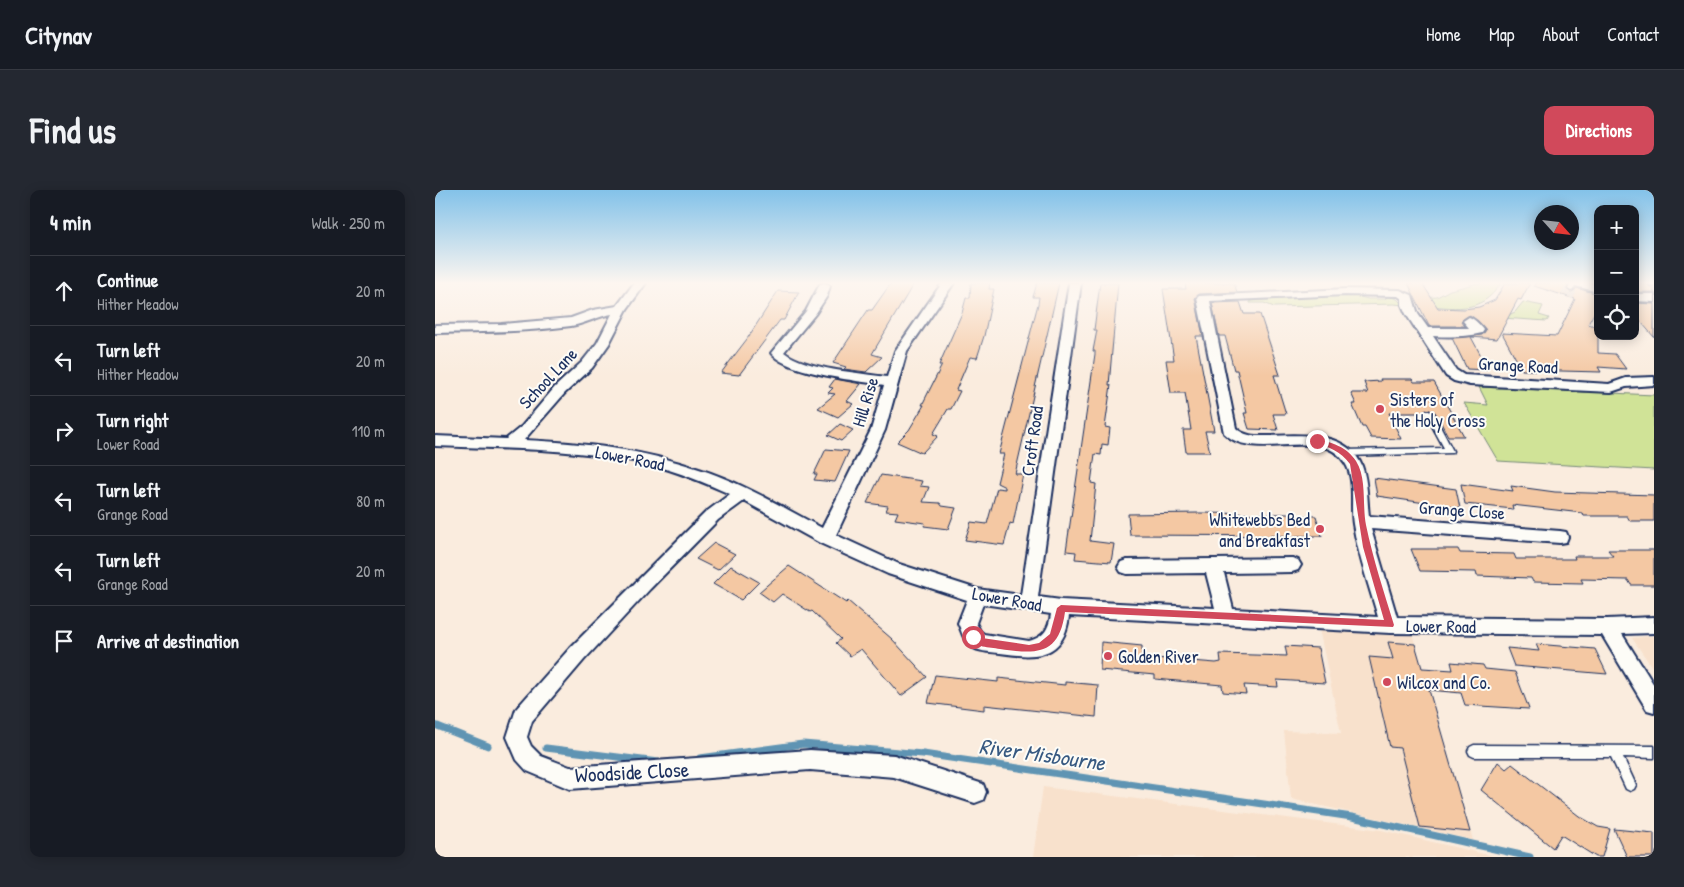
<!DOCTYPE html>
<meta charset="utf-8">
<style>
:root{--surface:#171b24;--page:#242831;--text:#f1f3f6;--muted:#9ea1a6;--line:#363941;--accent:#d1495b}
body{margin:0;font-family:"Patrick Hand",sans-serif;background:var(--page);color:var(--text)}
.controls{position:absolute;right:15px;top:15px;display:grid;overflow:hidden;border-radius:10px;box-shadow:0 2px 12px #0003}
.controls button{width:45px;height:45px;display:grid;place-items:center;padding:0;border:0;border-bottom:1px solid var(--line);background:var(--surface);color:var(--text);font:25px sans-serif}
.compass{position:absolute;left:1099px;top:15px;width:45px;height:45px;border-radius:50%;background:var(--surface);box-shadow:0 2px 12px #0003;rotate:117deg}
.stop{position:absolute;width:15px;height:15px;margin:-11px;border:4px solid #d1495b;border-radius:50%;background:#fff}
.stop.end{background:#d1495b;border-color:#fff;box-shadow:0 1px 5px #0008}
.list{margin:0;padding:0;list-style:none}
h2{display:flex;justify-content:space-between;align-items:center;height:65px;margin:0;padding:0 20px;font-size:21px}
h2 small{font-size:16px;font-weight:400;color:var(--muted)}
.list li{display:grid;grid-template-columns:32px 1fr auto;gap:15px;align-items:center;box-sizing:border-box;height:70px;padding:0 20px;border-top:1px solid var(--line)}
.list b{display:block;font-size:19px;white-space:nowrap}
.list p{margin:0;font-size:16px;white-space:nowrap;color:var(--muted)}
.list em{font-size:16px;font-style:normal;color:var(--muted)}
.icon{flex:none;width:28px;height:28px;fill:none;stroke:currentColor;stroke-width:2;stroke-linecap:round;stroke-linejoin:round}
.map{position:relative;flex:none;width:1219px;height:667px;overflow:hidden;border-radius:10px}
header{display:flex;align-items:center;gap:30px;box-sizing:border-box;height:70px;padding:0 25px;background:var(--surface);border-bottom:1px solid var(--line)}
header strong{font-size:24px}
nav{display:flex;gap:28px;margin-inline-start:auto;font-size:18px}
.intro{display:flex;align-items:center;justify-content:space-between;box-sizing:border-box;height:120px;padding:0 30px}
h1{margin:0;font-size:35px}
.button{padding:12px 22px;border-radius:10px;background:var(--accent);color:#fff;font-size:18px;font-weight:700}
main{display:flex;gap:30px;padding:0 30px}
aside{flex:1;background:var(--surface);border-radius:10px;box-shadow:0 2px 12px #0003}
.map>svg:first-child{display:block}
.built{fill:#f8e1cc}
.green{fill:#d0e397;stroke:#76897a}
.lines{fill:none;stroke-linecap:round;stroke-linejoin:round}
.stream{stroke:#5e94b3;stroke-width:7}
.building{fill:#f4c8a3;stroke:#1b2f5e}
.street-tunnel{stroke:#cdc6c4;stroke-width:13;stroke-dasharray:13 6;stroke-linecap:butt}
.lane-casing{stroke:#1b2f5e;stroke-width:3}
.street-casing{stroke:#1b2f5e;stroke-width:4}
.lane{fill:#fdfcf7;fill-rule:evenodd}
.street{fill:#fdfcf7;fill-rule:evenodd}
.route{fill:#d1495b}
.poi-dot{fill:#d1495b;stroke:#fdfcf7;stroke-width:2}
.labels{text-anchor:middle;dominant-baseline:central;stroke-width:4;stroke-linejoin:round;paint-order:stroke}
.street-label{font-size:18px;fill:#1b2f5e;stroke:#fdfcf7}
.poi-label{font-size:18px;fill:#1b2f5e;stroke:#fdfcf7;text-anchor:start}
.near-street-label{font-size:21px;fill:#1b2f5e;stroke:#fdfcf7}
.near-water-label{font-size:22px;font-style:italic;fill:#375981;stroke:#fdfcf7}
</style>
<header>
<strong>Citynav</strong>
<nav><a>Home</a><a>Map</a><a>About</a><a>Contact</a></nav>
</header>
<div class="intro"><h1>Find us</h1><a class="button">Directions</a></div>
<main>
<aside>
<h2>4 min<small>Walk · 250 m</small></h2>
<ul class="list">
<li><svg class="icon" aria-label="ahead" viewBox="0 0 24 24"><path d="M12 20V5M6 11l6-6 6 6"/></svg><div><b>Continue</b><p>Hither Meadow</p></div><em>20 m</em></li>
<li><svg class="icon" aria-label="left" viewBox="0 0 24 24"><path d="M17 20v-9H6M10 6l-5 5 5 5"/></svg><div><b>Turn left</b><p>Hither Meadow</p></div><em>20 m</em></li>
<li><svg class="icon" aria-label="right" viewBox="0 0 24 24"><path d="M7 20v-9h11M14 6l5 5-5 5"/></svg><div><b>Turn right</b><p>Lower Road</p></div><em>110 m</em></li>
<li><svg class="icon" aria-label="left" viewBox="0 0 24 24"><path d="M17 20v-9H6M10 6l-5 5 5 5"/></svg><div><b>Turn left</b><p>Grange Road</p></div><em>80 m</em></li>
<li><svg class="icon" aria-label="left" viewBox="0 0 24 24"><path d="M17 20v-9H6M10 6l-5 5 5 5"/></svg><div><b>Turn left</b><p>Grange Road</p></div><em>20 m</em></li>
<li><svg class="icon" aria-label="arrive" viewBox="0 0 24 24"><path d="M6 21V4h12l-3 4 3 4H6"/></svg><div><b>Arrive at destination</b></div></li>
</ul>
</aside>
<div class="map">
<svg width="1219" height="667" viewBox="0 0 1219 667">
<rect width="100%" height="100%" fill="#faecde"/>
<filter id="ink" filterUnits="userSpaceOnUse"><feTurbulence type="fractalNoise" baseFrequency=".02" numOctaves="2"/><feDisplacementMap in="SourceGraphic" scale="10" xChannelSelector="R" yChannelSelector="G"/><feConvolveMatrix kernelMatrix="1 2 1 2 8 2 1 2 1" color-interpolation-filters="sRGB"/></filter>
<g filter="url(#ink)">
<path class="built" d="M884 439 977 443 1038 650 856 609 849 541 906 543Z
M1219 446V480L1197 448Z
M608 597 946 640 1062 667H598Z"/>
<path class="green" d="M1043 93H1066C1045 126 1018 117 984 115V108L1002 107 1015 100Z
M901 105 921 106 933 109H950L953 106 962 109 968 115 959 114 839 117 829 113H815V111Z
M1088 112 1108 116 1104 125 1114 128 1112 131 1067 128 1080 122Z
M1044 197 1219 205V280L1063 271 1029 213 1053 215Z"/>
<g class="lines">
<path class="stream" d="M0 535 53 556
M111 558 223 572
M265 568 368 554 488 564 917 627 1095 667"/>
</g>
<path class="building" d="M456 93H479L437 164 447 167 431 182 409 179 411 177 398 173 433 120H437Z
M536 93H555L554 99H559L549 146 542 168 535 167 521 200 525 201 516 219H513L498 244 503 246 487 263 462 252 474 240 489 215H487L507 175H504L527 123 531 108H535Z
M602 93H624L580 284H588L578 334 575 333 569 355 530 350 536 332 552 334 562 298 570 299V297L562 293 569 264H564L603 114 604 107H598Z
M665 93H683L674 195H676L670 237 675 238 673 255 667 254 666 265 660 264 656 293 661 294 655 351 679 354 676 372 640 369 641 362 631 361 660 164V161H658L662 140H659Z
M750 93H799L802 102 764 104 760 108 768 146H761L779 241H770L775 262H751L748 240H756L750 203H736L731 170H739L728 99H751Z
M973 93H987L1003 118 1029 119 1044 117 1060 110 1070 93H1095L1086 110 1083 109 1062 149 1036 147 1050 173H1048L1052 180 1032 179 1017 148 1047 145 1051 140 1045 133 1035 125 1026 131 1030 136H994Z
M1100 93H1133L1131 99 1135 103 1139 102 1141 98 1163 104V116L1153 134 1163 137V163L1180 164 1191 179 1163 177 1166 182 1087 180 1067 143 1122 146 1140 109 1099 96Z
M1200 93H1212L1215 97H1219V102H1200Z
M343 101 364 102 349 130H345L304 185 286 183 312 149Z
M805 112 809 124H825L845 185H839L851 224H838L843 240 814 239 809 223H812L802 180H799L790 146H784L777 113Z
M1200 113 1219 114V147L1200 125Z
M400 189 426 194 412 211 418 214 403 227 383 218 400 204 393 203 398 198 394 197Z
M945 189H977L979 192H999L1029 246H1013L1000 222 991 219 988 223H954L966 249 936 248 930 237H927L917 214H921L916 203H933L929 192 946 191Z
M405 234 418 240 406 251 393 245Z
M391 259 414 261 400 292 379 290 382 284H379Z
M446 285 487 291 485 296 494 297 488 312 505 313 507 316 521 318 513 339 489 336 490 333 460 329 463 322 451 321 453 316 432 313Z
M939 288 1021 299 1025 318 942 306Z
M1026 294 1078 301 1076 296 1120 302 1219 305V331H1195L1192 326H1149L1147 323 1077 315 1078 319 1030 314Z
M764 323 853 324 854 326H881L887 346 695 345 693 324Z
M279 353 300 364 283 380 261 369Z
M976 359H1023L1025 363 1079 364 1081 369H1140L1139 366H1178L1173 360H1219V395H1196L1193 390 1146 389 1148 393 1098 392 1096 388 1042 386 1041 382 985 381Z
M296 376 324 392 306 410 278 394Z
M354 376 411 413 413 411 457 449 492 487 466 506 426 459 415 466 401 453 406 449 377 421 375 422 347 404 338 412 324 402Z
M666 452 707 456V467L781 473 786 472 785 464 852 466 850 456 883 458 890 493 842 490 843 497 809 495 811 504 788 502 787 495 720 489V485L665 480Z
M953 452 980 454 987 478 1018 480 1016 472 1048 475 1050 479 1080 482 1094 519 1030 515 1026 503 994 500 1035 642 985 637 965 558 955 557 934 467 958 469Z
M1101 454 1160 459 1172 484 1079 476 1072 458 1104 461Z
M500 485 563 492V488L630 495V492L663 495 661 527 549 515V520L493 513Z
M1063 572 1071 579 1077 574 1144 626 1163 637 1175 639 1167 667H1161L1126 645 1118 658 1046 600Z
M1179 639 1219 643V667H1192Z"/>
<g class="lines">
<path class="street-tunnel" d="M1132 106 1136 99"/>
<g class="lane-casing">
<path id="lane" d="M1136 93H1142L1138 100 1136 101 1133 99Z
M1214 93H1219V95H1215Z
M991 221H994L998 223 1018 261 1017 263 910 266 906 263 910 260 1009 258 990 223Z
M1039 555 1219 556V568L1188 567 1201 595 1199 599 1195 601 1191 599 1176 567H1039L1035 565 1033 561 1035 557Z"/>
</g>
<g class="street-casing">
<path id="street" d="M199 93H211L192 119 174 154 157 178 130 203 89 250C149 253 206 259 264 279 308 293 347 317 387 338L436 240 449 195C424 191 351 183 336 163L371 121 385 94 390 93 395 96 392 106 381 123 349 162C370 179 425 183 452 187L460 161 507 93H519L472 161 450 240 401 345 464 374 542 399 586 405 634 93H646L603 407 626 410 780 418 771 383 692 384 686 382 683 377 686 372 692 370 857 368 863 370 866 375 863 380 857 382 789 383 798 419 943 427C934 396 923 365 918 334 915 315 921 290 910 273 886 234 819 274 789 243L762 108 764 106 910 99 965 100 977 105 983 124 993 138H1034L1028 131 1034 127C1040 129 1045 135 1049 140L1047 143C1031 147 1015 147 998 146L1021 180 1029 185 1174 194 1191 188 1219 187V195L1191 197 1176 202 1035 195 1019 191 1011 186 971 124 967 115V109L963 106 910 105 775 111 801 238C810 247 822 246 834 246 865 245 912 240 927 276 933 292 932 310 934 326L1125 341 1131 342 1133 347 1131 352 1125 353 936 339 962 427 1172 429 1219 427V443L1187 444 1219 495V522L1212 520 1167 445 955 443 634 426C629 469 600 468 565 463 555 462 541 462 533 454 528 449 526 439 523 433L532 410 453 384 385 353 309 311 283 330 215 399 149 470 97 531 92 547 96 556 106 566 135 577 375 560 459 565 548 594 551 602 548 610 540 613 459 587 375 580 135 599 92 581 82 570 72 547 81 519 135 458 271 322 295 304C270 293 244 282 217 275 146 258 72 259 0 256V246L71 249 87 236 120 197 147 172 162 153 177 124C163 126 150 134 136 136 91 142 45 142 0 143V135L66 134 136 128 158 120 182 116ZM548 414 616 424C614 439 609 447 594 451L549 444 545 441 541 433Z
M1135 93H1153L1163 95V102L1137 95Z
M1200 104H1219V112L1200 111Z"/>
</g>
<use href="#lane" class="lane"/>
<use href="#street" class="street"/>
</g>
</g>
<linearGradient id="sky" x2="0" y2="1"><stop stop-color="#83c2e9"/><stop offset="0.5" stop-color="#fdf6f0"/><stop offset="1" stop-color="#fdf6f0" stop-opacity="0"/></linearGradient>
<rect width="1219" height="186" fill="url(#sky)"/>
<path class="route" d="M882 249C897 253 911 256 921 271 932 288 927 315 931 335 938 369 949 402 959 435L958 437 630 422C624 466 601 464 565 459 554 457 540 458 534 447L538 443 547 448 594 455 604 453 615 444 622 418 626 415 949 430 928 357 915 274C905 261 895 257 879 253V250Z"/>
<g class="poi-dot">
<circle cx="945" cy="219" r="5"/>
<circle cx="885" cy="339" r="5"/>
<circle cx="673" cy="466" r="5"/>
<circle cx="952" cy="492" r="5"/>
</g>
<g class="labels">
<g class="street-label">
<text transform="translate(1083 175) rotate(3)">Grange Road</text>
<text transform="translate(113 188) rotate(-47)">School Lane</text>
<text transform="translate(430 212) rotate(-73)">Hill Rise</text>
<text transform="translate(597 251) rotate(-82)">Croft Road</text>
<text transform="translate(195 268) rotate(11)">Lower Road</text>
<text transform="translate(1027 320) rotate(4)">Grange Close</text>
<text transform="translate(572 409) rotate(10)">Lower Road</text>
<text transform="translate(1006 436) rotate(1)">Lower Road</text>
</g>
<g class="poi-label">
<text x="955" y="209">Sisters of<tspan x="955" dy="21">the Holy Cross</tspan></text>
<text x="875" y="329" text-anchor="end">Whitewebbs Bed<tspan x="875" dy="21">and Breakfast</tspan></text>
<text x="683" y="466">Golden River</text>
<text x="962" y="492">Wilcox and Co.</text>
</g>
<g class="near-street-label">
<text transform="translate(197 582) rotate(-3)">Woodside Close</text>
</g>
<g class="near-water-label">
<text transform="translate(607 564) rotate(8)">River Misbourne</text>
</g>
</g>
</svg>
<div class="controls">
<button>+</button>
<button>−</button>
<button><svg class="icon" aria-label="locate" viewBox="0 0 24 24"><circle cx="12" cy="12" r="6"/><path d="M12 2v4M12 18v4M2 12h4M18 12h4"/></svg></button>
</div>
<svg class="compass" viewBox="-18 -18 36 36"><path d="M0-13l5 13h-10z" fill="#e53935"/><path d="M0 13l5-13h-10z" fill="#9ea1a6"/></svg>
<div class="stop" style="left:538px;top:447px"></div>
<div class="stop end" style="left:882px;top:251px"></div>
</div>
</main>
